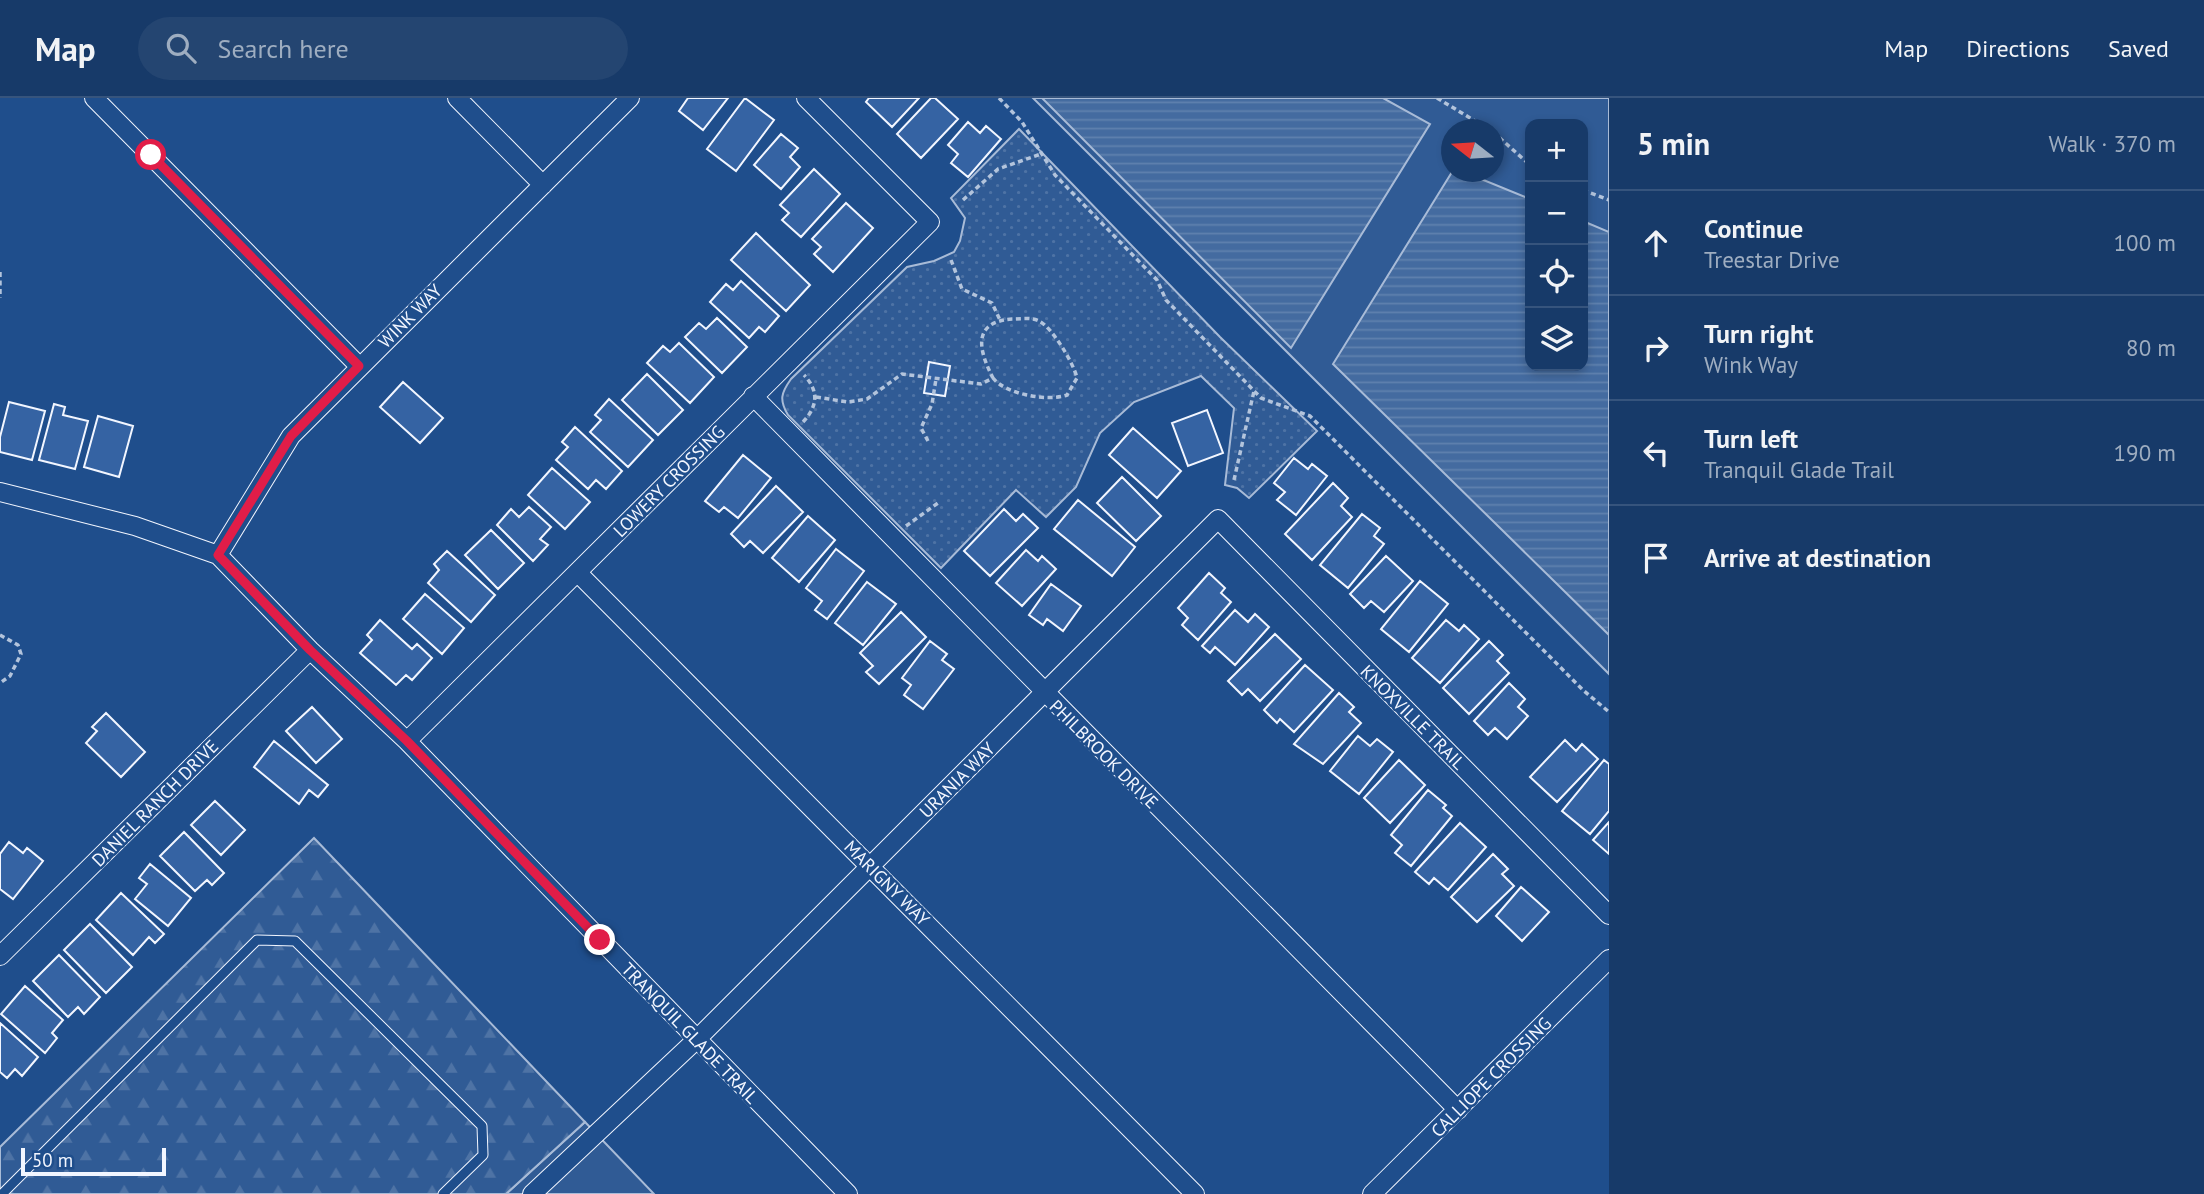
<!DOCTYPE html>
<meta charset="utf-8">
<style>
:root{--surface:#173a69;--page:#244571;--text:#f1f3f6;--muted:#9eadc0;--line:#36547d}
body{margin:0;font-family:"PT Sans",sans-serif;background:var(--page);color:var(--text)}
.controls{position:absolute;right:21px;top:21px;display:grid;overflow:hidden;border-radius:14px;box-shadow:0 4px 10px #0003}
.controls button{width:63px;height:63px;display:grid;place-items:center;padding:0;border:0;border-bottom:2px solid var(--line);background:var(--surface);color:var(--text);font:35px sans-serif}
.compass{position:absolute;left:1441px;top:21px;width:63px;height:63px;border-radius:50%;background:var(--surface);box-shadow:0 4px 10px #0003;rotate:287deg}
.scale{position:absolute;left:21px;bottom:18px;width:145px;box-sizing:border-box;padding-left:7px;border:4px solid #f2f6ff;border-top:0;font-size:19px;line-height:24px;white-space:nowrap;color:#f2f6ff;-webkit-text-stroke:5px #1f4e8c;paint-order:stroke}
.stop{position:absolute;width:21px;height:21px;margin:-16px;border:5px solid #e11d48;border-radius:50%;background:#fff}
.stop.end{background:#e11d48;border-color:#fff;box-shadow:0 2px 7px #0008}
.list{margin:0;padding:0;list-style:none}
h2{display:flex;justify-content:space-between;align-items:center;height:91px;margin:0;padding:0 28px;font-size:30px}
h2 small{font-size:23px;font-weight:400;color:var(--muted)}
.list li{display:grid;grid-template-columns:46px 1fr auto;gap:21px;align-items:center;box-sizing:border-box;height:105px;padding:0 28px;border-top:2px solid var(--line)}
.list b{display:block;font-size:26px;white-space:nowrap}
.list p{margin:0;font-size:23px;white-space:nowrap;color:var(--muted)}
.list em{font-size:23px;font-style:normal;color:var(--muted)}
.icon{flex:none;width:38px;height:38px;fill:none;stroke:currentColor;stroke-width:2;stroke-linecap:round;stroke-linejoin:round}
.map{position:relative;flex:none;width:1609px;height:1096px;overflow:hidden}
header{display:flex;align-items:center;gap:42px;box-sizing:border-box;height:98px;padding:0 35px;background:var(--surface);border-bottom:2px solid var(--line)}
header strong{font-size:33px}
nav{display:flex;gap:38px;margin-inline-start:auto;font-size:24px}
.search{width:490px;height:63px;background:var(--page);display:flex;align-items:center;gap:18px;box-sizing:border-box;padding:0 24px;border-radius:38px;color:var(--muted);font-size:26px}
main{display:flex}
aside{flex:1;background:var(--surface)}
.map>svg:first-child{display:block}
.built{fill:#305b95;stroke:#a8bbd7;stroke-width:2;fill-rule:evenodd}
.forest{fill:url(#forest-firs);stroke:#a8bbd7;stroke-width:2}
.park{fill:url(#park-dots);stroke:#a8bbd7;stroke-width:2}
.water{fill:url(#water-rules);stroke:#a8bbd7;stroke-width:2}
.building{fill:#3563a3;stroke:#f2f6ff;stroke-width:2}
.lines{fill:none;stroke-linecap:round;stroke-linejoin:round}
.lane-casing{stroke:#f2f6ff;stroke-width:11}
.street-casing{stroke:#f2f6ff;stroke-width:20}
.path{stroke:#b3c4dc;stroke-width:3.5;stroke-dasharray:5 3.5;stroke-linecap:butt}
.lane{stroke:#1f4e8c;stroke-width:9}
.street{stroke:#1f4e8c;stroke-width:18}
.route{stroke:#e11d48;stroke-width:9}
.labels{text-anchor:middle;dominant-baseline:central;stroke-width:5;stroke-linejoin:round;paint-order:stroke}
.street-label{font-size:18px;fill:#f2f6ff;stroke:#1f4e8c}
</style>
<header>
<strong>Map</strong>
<div class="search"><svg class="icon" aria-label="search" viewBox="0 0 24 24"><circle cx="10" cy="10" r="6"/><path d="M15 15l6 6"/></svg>Search here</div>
<nav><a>Map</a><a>Directions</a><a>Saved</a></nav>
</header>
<main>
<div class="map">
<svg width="1609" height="1096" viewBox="0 0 1609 1096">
<defs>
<pattern id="forest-firs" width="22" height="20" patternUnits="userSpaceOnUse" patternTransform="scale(1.75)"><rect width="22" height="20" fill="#305b95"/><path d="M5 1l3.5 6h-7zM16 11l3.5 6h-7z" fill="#4e73a5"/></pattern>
<pattern id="park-dots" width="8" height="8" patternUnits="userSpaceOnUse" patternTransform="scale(1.75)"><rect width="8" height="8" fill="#305b95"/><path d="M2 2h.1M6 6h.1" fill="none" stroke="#4e73a5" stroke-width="1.8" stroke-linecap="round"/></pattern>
<pattern id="water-rules" width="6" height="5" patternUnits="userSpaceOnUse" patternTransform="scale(1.75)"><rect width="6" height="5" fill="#446ba0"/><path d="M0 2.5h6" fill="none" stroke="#5f81ae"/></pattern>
</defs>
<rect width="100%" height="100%" fill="#1f4e8c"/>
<path class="built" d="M1033 0H1609V576ZM1530 26H1583V268H1530ZM1451 32H1493V74H1451Z
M585 1024 654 1096H506Z"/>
<path class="forest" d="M314 740 585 1024 506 1096H0V1049Z"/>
<path class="park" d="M1019 31 1220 239 1317 333 1249 400 1237 390 1225 387 1234 310 1201 278 1134 304 1100 335 1076 389 1046 419 1016 392 941 470 788 317C779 302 781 295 791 281L907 169 934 163 954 154 960 143 965 120 951 100Z"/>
<path class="water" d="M1042 0H1383L1430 26 1291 250Z
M1452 74H1464L1530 101V268H1583V123L1609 134V537L1333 266Z"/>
<path class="building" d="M688 0H728L703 32 679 13Z
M745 0 774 22 736 73 707 51Z
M869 0H919L892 29 866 4Z
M931 0H935L958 21 921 60 897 36Z
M968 24 980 35 986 28 1001 41 968 79 951 65 958 56 948 47Z
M781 36 798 50 790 59 800 69 781 91 754 67Z
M814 71 840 96 801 139 782 122 789 115 780 107Z
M846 105 873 130 833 174 814 156 821 149 812 141Z
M756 135 810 187 786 213 731 162Z
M741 183 779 218 765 234 759 229 749 240 710 204 726 186 733 192Z
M717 220 747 249 722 275 685 239 699 225 706 231Z
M679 245 714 279 690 305 647 265 663 248 670 254Z
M929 264 950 268 945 298 924 295Z
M647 276 683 312 658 337 622 302Z
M403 284 443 320 420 345 380 309Z
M609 301 653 342 628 369 590 334 601 322 595 317Z
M9 304 45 313 32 362 0 354V339Z
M54 306 65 309 63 317 88 323 75 371 39 362Z
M1207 312 1223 355 1188 368 1172 325Z
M98 318 133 328 119 379 84 369Z
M575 329 622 373 606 391 596 382 588 391 556 362 568 349 562 344Z
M1133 330 1181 373 1157 400 1109 357Z
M743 357 771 380 738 420 724 409 719 414 705 403Z
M1294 360 1308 371 1312 366 1327 378 1296 417 1277 402 1285 394 1274 385Z
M552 370 590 404 565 431 528 397Z
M1122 379 1161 418 1136 443 1097 405Z
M1333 385 1348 400 1341 408 1352 419 1312 462 1285 436Z
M776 388 803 414 763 455 750 443 744 449 731 436Z
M1078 402 1135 449 1112 478 1054 431Z
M529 409 551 429 540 441 548 447 533 463 497 427 511 411 519 419Z
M1004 411 1016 423 1023 416 1038 430 990 478 964 453Z
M1362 416 1380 430 1374 438 1384 446 1348 490 1320 467Z
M808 418 835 442 799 484 772 460Z
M491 432 524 465 498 491 465 457Z
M836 451 864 473 827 521 815 512 822 503 806 490Z
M1026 452 1038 463 1042 458 1056 471 1022 508 996 485Z
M447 453 495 497 471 524 428 485 439 472 434 466Z
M1386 458 1413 483 1384 514 1371 503 1364 510 1350 496Z
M1209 475 1225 490 1221 495 1231 504 1198 542 1182 527 1188 520 1178 510Z
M1420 483 1448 506 1409 554 1381 531Z
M867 484 896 506 863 547 835 525Z
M1051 486 1081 508 1063 533 1047 521 1043 527 1029 517Z
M425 496 464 530 442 556 403 521Z
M1235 512 1248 524 1255 516 1269 529 1235 567 1215 549 1210 555 1202 548Z
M901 514 926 539 879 586 866 574 873 568 860 555Z
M380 522 412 551 417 546 432 560 412 582 406 577 396 587 360 555 372 542 367 537Z
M1446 522 1459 533 1464 527 1479 541 1440 585 1412 560Z
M1275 536 1301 561 1260 603 1248 591 1242 597 1228 583Z
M930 543 947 556 942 562 954 571 923 611 904 597 911 587 902 580Z
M1489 543 1503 557 1497 563 1509 575 1469 616 1443 590Z
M1305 567 1333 592 1294 634 1280 621 1277 625 1264 612Z
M1509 585 1525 601 1518 609 1528 618 1507 641 1495 630 1488 637 1474 623Z
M1339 595 1354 609 1349 614 1361 625 1323 666 1294 646Z
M312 609 342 641 316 665 286 633Z
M106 615 145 654 121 679 86 645 97 633 92 629Z
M1358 638 1370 648 1377 641 1393 654 1359 696 1330 673Z
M1565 642 1576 653 1582 646 1598 661 1557 704 1530 679Z
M274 643 328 687 318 699 309 692 299 706 254 669Z
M1399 662 1425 687 1390 725 1364 700Z
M1604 662 1609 666V713L1590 736 1562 713Z
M1428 692 1446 707 1443 710 1452 718 1411 768 1395 755 1402 747 1391 737Z
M215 703 245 732 221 757 191 727Z
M1609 724V756L1593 742Z
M1460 725 1486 749 1448 792 1434 780 1429 786 1415 774Z
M184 734 224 775 212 787 207 782 195 793 160 758Z
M9 744 23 755 27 750 43 763 13 801 0 791V756Z
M1493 756 1508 771 1502 776 1514 788 1477 824 1451 799Z
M150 766 191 800 168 828 135 801 147 786 139 780Z
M1521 789 1549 814 1522 843 1496 818Z
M121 795 164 836 155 845 149 839 133 857 96 822Z
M90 826 132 869 106 895 64 852Z
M59 857 100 899 84 916 78 909 68 919 33 883Z
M25 888 63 922 52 935 57 940 45 955 1 916Z
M0 925 38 959 22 978 15 971 7 980 0 974Z"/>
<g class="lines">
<g class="lane-casing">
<path id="lane" d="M2 1096 257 842 295 843 482 1028 483 1057 443 1096"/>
</g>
<g class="street-casing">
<path id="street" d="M94 0 359 268
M457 0 543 87
M753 298 1458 1012
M0 394 135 428 218 457 310 552 407 643 848 1096
M218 457 291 338 630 0
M578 475 1195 1096
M407 643 930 124 806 0
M0 858 310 552
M532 1096 696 942 1218 421 1609 817
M1372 1096 1609 861"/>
</g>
<path class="path" d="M999 0 1022 24 1055 77 1157 182 1166 202 1261 300 1310 318 1583 592 1609 614
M1437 0 1490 32
M1493 34 1530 67
M1583 92 1609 102
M963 102 998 71 1041 56
M951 162 962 191 992 205 1000 222
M0 174V200
M816 299 848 304 867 301 902 276 981 286 993 280C979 253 971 224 1012 221 1021 221 1031 219 1039 223 1052 229 1074 266 1077 280L1067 297C1048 304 1005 296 993 280
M803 324C818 308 819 293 804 277
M928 343 921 330 932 306 936 281
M1234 382 1254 293
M906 428 938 405
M0 537 18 547 21 556 10 578 0 585"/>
<use href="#lane" class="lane"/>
<use href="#street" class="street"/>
</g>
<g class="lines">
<path class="route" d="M151 57 359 268 291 338 218 457 310 552 407 643 600 842"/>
</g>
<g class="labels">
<g class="street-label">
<text transform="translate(410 218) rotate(-45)">WINK WAY</text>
<text transform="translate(669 383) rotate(-45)">LOWERY CROSSING</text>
<text transform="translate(1413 619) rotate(45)">KNOXVILLE TRAIL</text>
<text transform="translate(1104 656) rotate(45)">PHILBROOK DRIVE</text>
<text transform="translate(957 682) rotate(-45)">URANIA WAY</text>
<text transform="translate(155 705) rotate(-45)">DANIEL RANCH DRIVE</text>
<text transform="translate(887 785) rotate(45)">MARIGNY WAY</text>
<text transform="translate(690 935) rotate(46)">TRANQUIL GLADE TRAIL</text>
<text transform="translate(1491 979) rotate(-45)">CALLIOPE CROSSING</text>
</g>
</g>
</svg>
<div class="controls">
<button>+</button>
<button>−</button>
<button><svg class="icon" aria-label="locate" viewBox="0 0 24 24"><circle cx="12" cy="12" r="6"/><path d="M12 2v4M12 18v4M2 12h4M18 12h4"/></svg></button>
<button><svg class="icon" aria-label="layers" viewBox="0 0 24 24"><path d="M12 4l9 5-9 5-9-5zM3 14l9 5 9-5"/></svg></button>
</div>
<svg class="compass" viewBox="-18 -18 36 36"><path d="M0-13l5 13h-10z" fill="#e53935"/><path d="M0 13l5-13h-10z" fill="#9eadc0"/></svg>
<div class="scale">50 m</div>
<div class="stop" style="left:151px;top:57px"></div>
<div class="stop end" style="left:600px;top:842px"></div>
</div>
<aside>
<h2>5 min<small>Walk · 370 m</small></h2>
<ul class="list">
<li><svg class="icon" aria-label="ahead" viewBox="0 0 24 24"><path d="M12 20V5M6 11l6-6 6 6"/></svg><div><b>Continue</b><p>Treestar Drive</p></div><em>100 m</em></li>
<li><svg class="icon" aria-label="right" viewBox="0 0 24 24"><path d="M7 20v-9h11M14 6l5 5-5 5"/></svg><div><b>Turn right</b><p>Wink Way</p></div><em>80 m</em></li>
<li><svg class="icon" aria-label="left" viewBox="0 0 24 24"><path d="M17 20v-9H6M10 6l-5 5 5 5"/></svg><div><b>Turn left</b><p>Tranquil Glade Trail</p></div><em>190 m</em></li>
<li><svg class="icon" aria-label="arrive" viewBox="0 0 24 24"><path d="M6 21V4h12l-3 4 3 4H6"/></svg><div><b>Arrive at destination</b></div></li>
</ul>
</aside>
</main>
